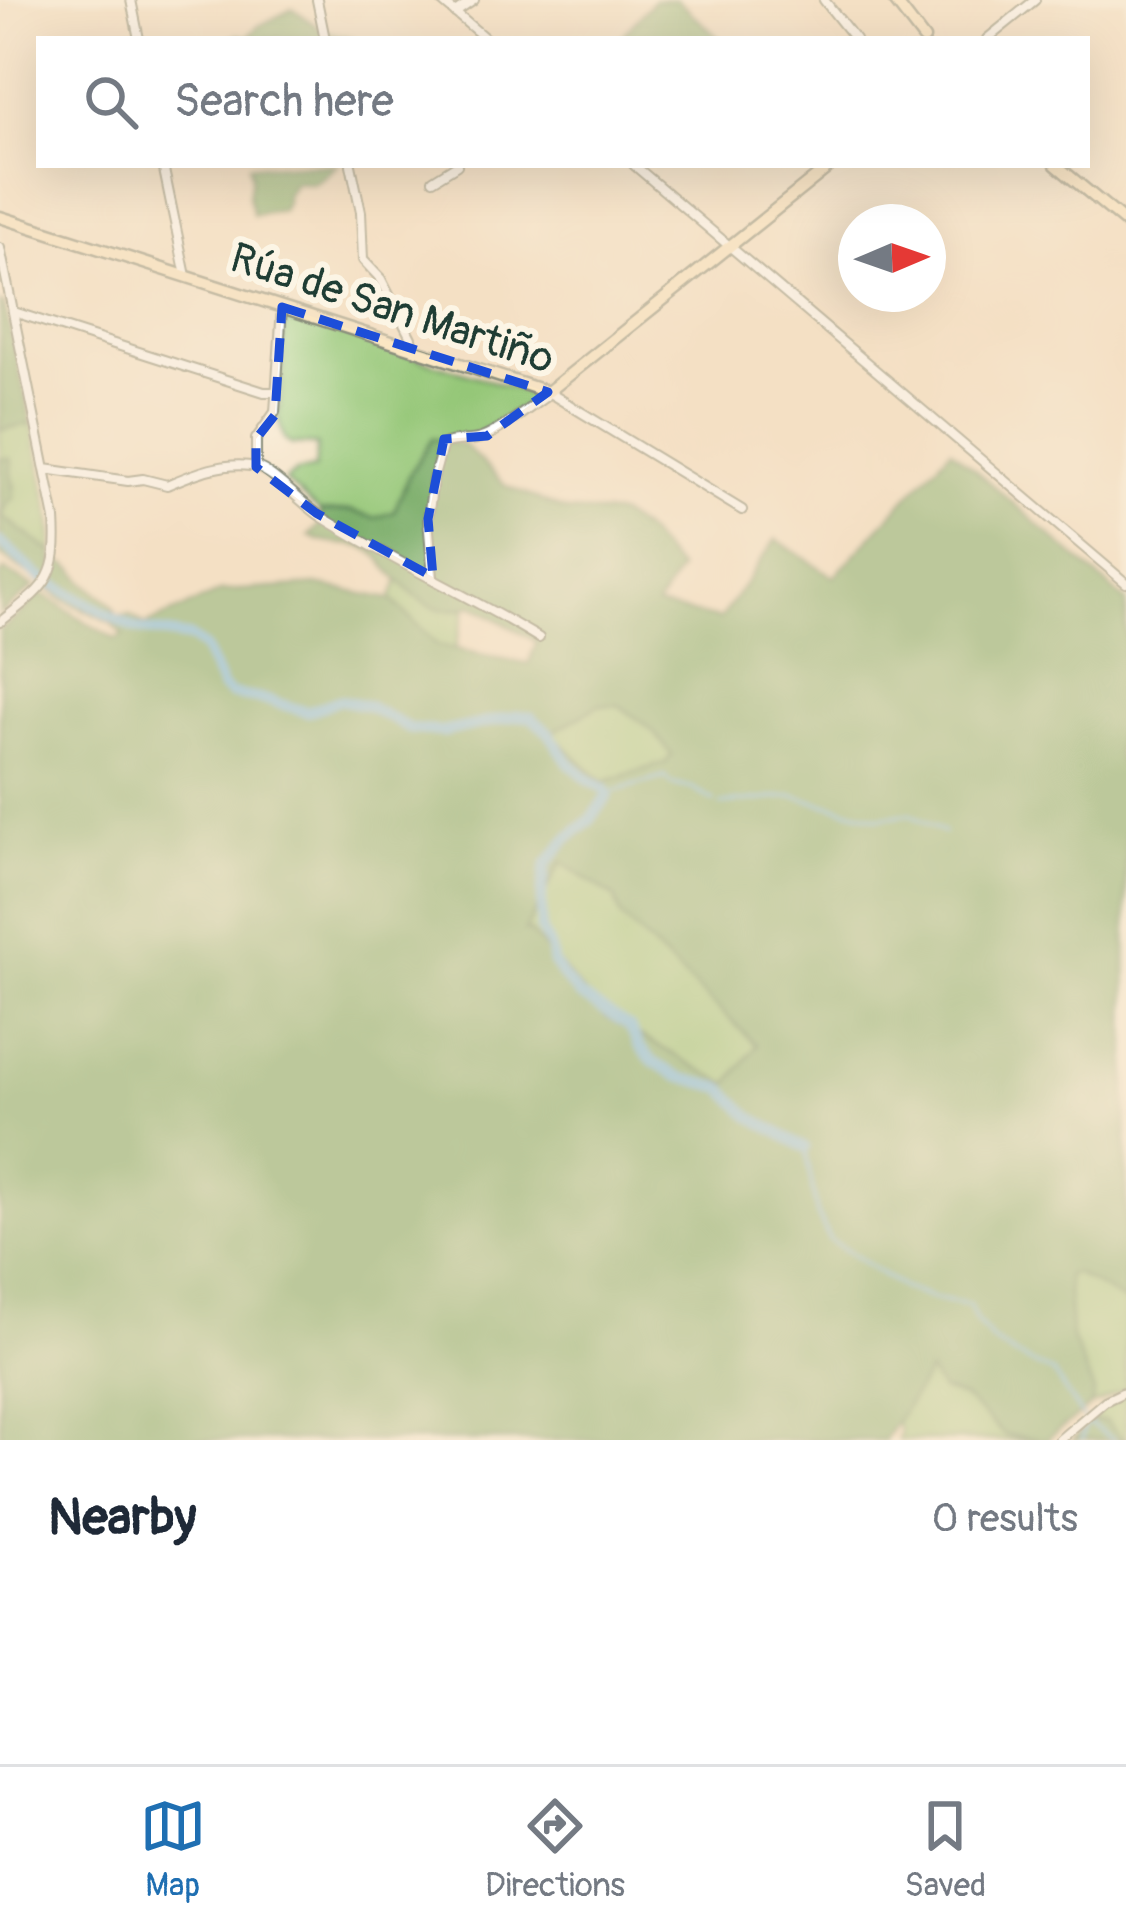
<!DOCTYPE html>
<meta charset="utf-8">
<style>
:root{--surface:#fff;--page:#f6f6f7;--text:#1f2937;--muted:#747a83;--line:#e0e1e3;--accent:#1f6fb2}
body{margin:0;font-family:Pangolin,sans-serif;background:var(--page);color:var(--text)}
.compass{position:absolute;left:838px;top:204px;width:108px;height:108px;border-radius:50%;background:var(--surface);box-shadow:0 12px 48px #0002;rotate:88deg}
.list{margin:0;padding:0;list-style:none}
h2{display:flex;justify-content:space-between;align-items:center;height:156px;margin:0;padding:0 48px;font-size:51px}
h2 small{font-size:39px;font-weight:400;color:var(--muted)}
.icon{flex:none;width:66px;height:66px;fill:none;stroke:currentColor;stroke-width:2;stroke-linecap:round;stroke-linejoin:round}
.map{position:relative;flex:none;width:1126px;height:1440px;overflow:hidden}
.search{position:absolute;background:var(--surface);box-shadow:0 12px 48px #0002;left:36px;right:36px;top:36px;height:132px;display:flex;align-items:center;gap:30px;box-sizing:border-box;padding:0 42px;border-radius:0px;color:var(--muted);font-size:45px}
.sheet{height:324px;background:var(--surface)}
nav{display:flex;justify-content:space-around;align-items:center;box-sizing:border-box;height:168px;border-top:3px solid var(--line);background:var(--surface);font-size:33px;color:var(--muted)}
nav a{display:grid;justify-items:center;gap:6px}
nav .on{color:var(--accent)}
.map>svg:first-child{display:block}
.green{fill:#95c778;stroke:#5a8256;stroke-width:3}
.forest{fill:#78ac68;stroke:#4c744e;stroke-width:3;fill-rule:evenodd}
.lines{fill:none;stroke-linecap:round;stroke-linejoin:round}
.stream{stroke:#6db9e7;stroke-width:3}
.river{stroke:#6db9e7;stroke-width:10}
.street-casing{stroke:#8a8e7c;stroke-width:12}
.secondary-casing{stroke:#8a8e7c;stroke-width:15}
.street{stroke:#fff;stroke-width:8}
.secondary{stroke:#fbe7c3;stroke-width:10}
.marked{fill:none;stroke:#1d4ed8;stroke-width:9;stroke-dasharray:24 15;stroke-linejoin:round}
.labels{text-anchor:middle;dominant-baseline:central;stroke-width:12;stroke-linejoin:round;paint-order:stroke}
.street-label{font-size:42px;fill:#1f3d34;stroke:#fcf5e5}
</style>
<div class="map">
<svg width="1126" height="1440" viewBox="0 0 1126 1440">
<rect width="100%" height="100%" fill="#fcf5e5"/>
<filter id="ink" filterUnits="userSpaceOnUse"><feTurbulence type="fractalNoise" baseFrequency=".00833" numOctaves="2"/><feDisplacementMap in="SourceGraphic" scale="24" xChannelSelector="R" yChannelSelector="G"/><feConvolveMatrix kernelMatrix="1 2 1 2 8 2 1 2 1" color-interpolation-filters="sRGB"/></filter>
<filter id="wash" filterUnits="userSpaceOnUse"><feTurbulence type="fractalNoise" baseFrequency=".004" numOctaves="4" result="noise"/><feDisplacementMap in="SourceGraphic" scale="48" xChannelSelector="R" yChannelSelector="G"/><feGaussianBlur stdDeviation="2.7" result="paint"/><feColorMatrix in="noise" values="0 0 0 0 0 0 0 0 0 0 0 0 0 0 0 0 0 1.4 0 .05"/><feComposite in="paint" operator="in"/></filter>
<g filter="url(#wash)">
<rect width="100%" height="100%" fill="#f4e0c4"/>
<path class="green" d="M290 312 418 358 533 394V400L475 436 452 437 443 442 409 475 394 512 374 519 351 511 320 512 285 481 296 472 315 469 317 445 291 444 285 440 278 418 283 371 285 315Z
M32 423 51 518 53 553 2 516 15 487 9 471 0 459V430Z
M399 580C421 602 432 614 466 608L455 649 437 645 391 599Z
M599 705H619L652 729 673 755 666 763 603 783 557 740 552 732Z
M560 861 615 898 621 917 758 1046 728 1085 605 1016 529 932 525 931Z
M1075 1273 1126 1302V1389L1091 1406 1094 1392 1071 1336 1067 1275Z
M915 1369 933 1375 941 1390 963 1397 1005 1435 1037 1440H898L900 1432 891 1408Z
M1126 1394V1440H1123L1105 1421H1091L1103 1407Z"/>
<path class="forest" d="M654 0H677L720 39H619Z
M292 9C304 14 314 27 325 31 335 35 345 34 355 39H231L238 35 247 37 259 26Z
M249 165H337L320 180 311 184 295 182 286 195V202L282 211 253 215 248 196 251 176Z
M0 303 4 304 32 423 0 430Z
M432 438 464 445 506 486 566 511 618 514 644 531 679 570 657 606 720 619 776 539 834 577 951 449 1126 601V640L1117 753 1126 777V1302L1075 1273 1067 1275 1071 1336 1094 1392 1091 1406 1046 1440 1005 1435 963 1397 941 1390 929 1372 884 1440H0V630L26 609 40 593C66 607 87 625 116 639L123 635 110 622 60 598 37 579 0 555V459L10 458 12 462C8 473 14 486 14 498L5 505 2 517 53 553V565H57L59 562C76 566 78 577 90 587 103 598 111 599 117 616L130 615 145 625 222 591 316 585 391 599 437 645 528 664 537 642 472 605C431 621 413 593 387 568 368 533 337 552 309 536L320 525V512L351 511 374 518 394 512 409 475ZM599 705H619L651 729 672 755 665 763 603 782 557 739 553 732ZM561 862 615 898 621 917 757 1045 728 1084 605 1017 529 931H525Z
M5 570 34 587 0 615V576Z
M1091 1421H1105L1123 1440H1073Z"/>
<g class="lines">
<path class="stream" d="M608 793 665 777 672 784 691 788 714 801
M721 804 794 796 879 818 909 814 944 833
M805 1148 817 1213 829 1239 903 1288 934 1299 969 1305 976 1321 993 1341 1014 1355 1053 1373 1086 1422 1114 1440
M1082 1440 1085 1423"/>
<path class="river" d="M0 542 38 576 109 615 136 629 191 638 204 648 222 687 230 694 270 701 307 712 340 700 368 706 410 729 443 732 517 716 531 717 549 733 569 763 589 780 605 789 608 796 591 819 566 840 546 865 542 890 541 930 551 949 553 963 564 979 580 996 630 1027 639 1046 654 1062 679 1077 723 1088 750 1116 805 1148"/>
</g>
</g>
<g filter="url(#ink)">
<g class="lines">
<g class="street-casing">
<path id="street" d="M131 0 139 39
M317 0 325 39
M440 0 486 39
M824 0 855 39
M455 13 474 0
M987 39 1035 0
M163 165 186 276
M351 165 361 212 363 260 381 279 411 338 413 349
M634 165 1126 583
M433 180 457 165
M0 248 55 519C59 580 45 586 0 622
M14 312 264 392H276
M256 467V439L275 412 282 307
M45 469 128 481 143 479 167 485C193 474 226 460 256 467 273 471 304 506 322 517 392 561 468 595 539 638
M433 577 428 519 433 480 443 444C457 438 470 443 484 437 505 428 526 410 545 397L548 392 742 510
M1059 1440 1105 1401 1126 1391"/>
</g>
<g class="secondary-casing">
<path id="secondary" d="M894 0 924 39
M1056 165 1126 223
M0 217 548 392 831 165"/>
</g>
<use href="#street" class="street"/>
<use href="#secondary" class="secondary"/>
</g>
</g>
<path d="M0 0H1126V1440H0ZM282 307 548 392 487 436 444 439 428 519 433 577 316 513 256 467V439L275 415Z" fill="#f4e0c4" fill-opacity=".55" fill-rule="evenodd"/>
<path class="marked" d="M282 307 548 392 487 436 444 439 428 519 433 577 316 513 256 467V439L275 415Z"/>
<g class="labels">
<g class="street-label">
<text transform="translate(392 309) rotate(18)">Rúa de San Martiño</text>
</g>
</g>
</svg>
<svg class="compass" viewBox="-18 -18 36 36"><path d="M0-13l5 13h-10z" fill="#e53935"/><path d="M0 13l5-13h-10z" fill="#747a83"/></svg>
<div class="search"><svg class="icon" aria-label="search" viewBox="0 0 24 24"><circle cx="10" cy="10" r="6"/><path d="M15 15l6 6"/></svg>Search here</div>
</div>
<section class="sheet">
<h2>Nearby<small>0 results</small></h2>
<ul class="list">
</ul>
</section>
<nav>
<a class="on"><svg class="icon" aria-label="map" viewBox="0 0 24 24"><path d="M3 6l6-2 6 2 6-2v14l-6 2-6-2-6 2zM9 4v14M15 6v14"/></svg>Map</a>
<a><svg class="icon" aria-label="directions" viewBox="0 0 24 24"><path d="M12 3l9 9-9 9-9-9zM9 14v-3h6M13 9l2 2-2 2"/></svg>Directions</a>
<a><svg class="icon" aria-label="saved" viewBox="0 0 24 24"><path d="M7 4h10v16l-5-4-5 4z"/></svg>Saved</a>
</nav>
